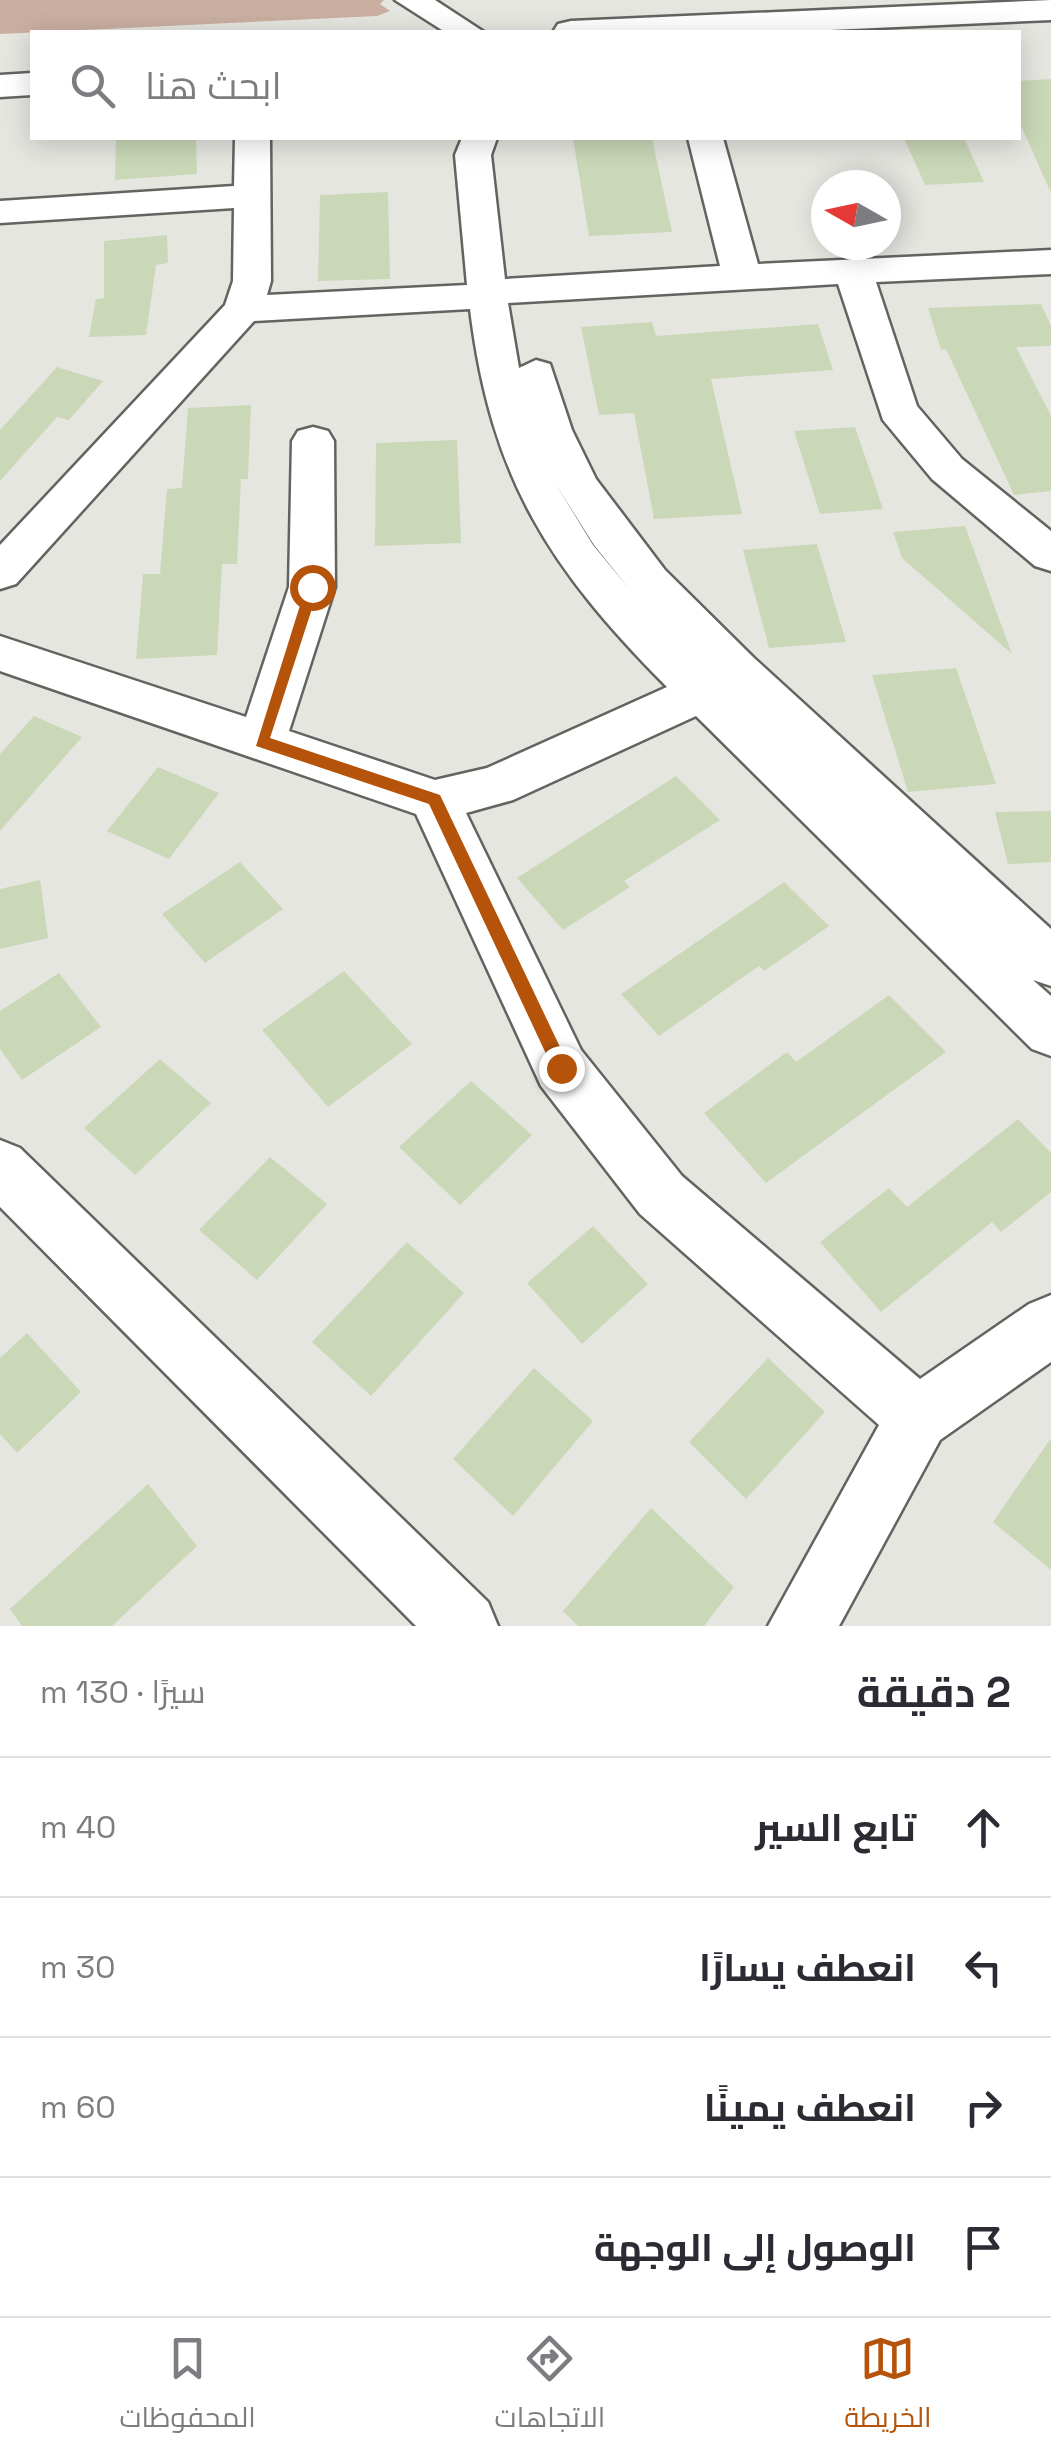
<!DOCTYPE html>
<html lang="ar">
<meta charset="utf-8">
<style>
:root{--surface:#fff;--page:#f2f2f3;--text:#2b2b33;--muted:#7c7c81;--line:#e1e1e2;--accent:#b45309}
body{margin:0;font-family:"Space Grotesk",Cairo,sans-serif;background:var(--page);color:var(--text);direction:rtl}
.compass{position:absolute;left:811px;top:170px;width:90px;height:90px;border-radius:50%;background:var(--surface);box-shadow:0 5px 25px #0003;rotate:279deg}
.stop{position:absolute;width:30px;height:30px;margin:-22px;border:8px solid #b45309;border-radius:50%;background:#fff}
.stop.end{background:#b45309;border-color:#fff;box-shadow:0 2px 10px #0008}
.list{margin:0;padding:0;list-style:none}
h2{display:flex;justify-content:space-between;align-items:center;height:130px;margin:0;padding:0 40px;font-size:42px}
h2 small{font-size:32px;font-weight:400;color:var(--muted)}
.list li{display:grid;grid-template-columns:65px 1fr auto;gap:30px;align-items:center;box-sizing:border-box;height:140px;padding:0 40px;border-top:2px solid var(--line)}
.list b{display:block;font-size:38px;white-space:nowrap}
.list em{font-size:32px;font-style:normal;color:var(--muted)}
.icon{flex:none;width:55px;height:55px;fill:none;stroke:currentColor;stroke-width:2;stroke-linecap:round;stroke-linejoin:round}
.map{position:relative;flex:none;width:1051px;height:1626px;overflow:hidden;direction:ltr}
.search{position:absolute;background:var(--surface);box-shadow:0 5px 25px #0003;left:30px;right:30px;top:30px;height:110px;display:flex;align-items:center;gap:25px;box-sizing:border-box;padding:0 35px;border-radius:0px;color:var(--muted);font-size:38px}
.sheet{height:690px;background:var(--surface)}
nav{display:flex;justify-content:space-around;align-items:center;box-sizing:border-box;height:140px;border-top:2px solid var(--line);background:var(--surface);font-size:28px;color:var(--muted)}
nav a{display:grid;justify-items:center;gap:5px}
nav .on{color:var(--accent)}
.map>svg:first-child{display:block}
.green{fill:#caafa1}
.building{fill:#cad8b8}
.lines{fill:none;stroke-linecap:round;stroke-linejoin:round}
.minor-casing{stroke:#63635f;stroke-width:5}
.highway-casing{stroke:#63635f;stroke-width:5}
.minor{fill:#fff;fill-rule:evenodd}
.highway{fill:#fff;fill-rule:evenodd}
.route{fill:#b45309}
</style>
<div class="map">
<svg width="1051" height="1626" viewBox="0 0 1051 1626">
<rect width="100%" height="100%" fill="#e6e6e1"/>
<path class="green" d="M0 0H384L380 4 390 11 377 16 0 34Z"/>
<path class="building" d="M1051 79V193L1018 119V81Z
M116 138H196L197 174 115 180Z
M573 138H652L672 232 589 236Z
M904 138H964L984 182 925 185Z
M388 192 390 279 318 281 320 195Z
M167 235 168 263 156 265 146 335 89 337 96 299 104 298V241Z
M1041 304 1051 326V346L1016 347 1051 416V491L1014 495 946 349 941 350 928 308Z
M652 322 656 336 818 324 833 370 711 379 742 514 654 519 634 413 599 415 581 327Z
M57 367 103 381 69 420 57 417 0 481V430Z
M251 405 248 479H241L237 564H222L217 655 136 659 143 574H160L167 489 182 488 188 408Z
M855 427 883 509 820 514 794 431Z
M457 440 461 543 375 546 376 443Z
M965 526 1012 654 902 558 893 532Z
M817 544 846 642 769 648 743 550Z
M956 668 996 784 908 792 872 675Z
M34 716 82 737 0 831V754Z
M158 767 219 793 169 859 107 831Z
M676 776 720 820 624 881 630 887 563 930 517 878Z
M1051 811V862L1008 864 995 812Z
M240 862 283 909 205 963 162 914Z
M40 880 48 938 0 949V889Z
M784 882 829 926 764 971 759 966 659 1036 621 994Z
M344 971 412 1044 328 1107 262 1030Z
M59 973 101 1027 22 1080 0 1049V1011Z
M889 995 946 1052 766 1183 704 1113 787 1052 796 1062Z
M160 1059 211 1103 135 1175 84 1128Z
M471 1081 532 1135 460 1205 399 1147Z
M1018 1119 1051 1153V1192L1001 1232 992 1222 881 1312 820 1242 889 1188 907 1207Z
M270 1157 327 1204 257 1280 199 1230Z
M593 1226 648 1284 582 1344 527 1283Z
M407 1242 464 1293 371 1396 312 1342Z
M27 1333 81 1392 17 1453 0 1434V1358Z
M768 1358 825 1412 746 1499 689 1442Z
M534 1368 593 1421 513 1516 453 1459Z
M1051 1438V1570L993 1522Z
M148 1484 197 1546 112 1626H22L10 1609Z
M651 1508 734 1587 704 1626H578L563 1611Z"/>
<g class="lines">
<g class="minor-casing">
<path id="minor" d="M395 0H435L484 32H445Z
M235 138H270L271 281 267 295 467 285 455 155 462 138H497L491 155 505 279 720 266 688 138H723L758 264 1051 250V274L876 282 917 406 962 459 1051 531V571L1035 566 932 479 883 420 838 284 508 303 519 368 536 360 550 364 572 430 596 479 665 570 754 658 1051 929V986L1033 980 1051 996V1056L1032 1049 696 716 513 800 466 813 581 1050 682 1176 920 1379 1029 1304 1051 1295V1362L940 1440 839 1626H768L879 1425 640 1214 541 1086 416 814 0 671V636L246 717 289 587 292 441 298 431 313 427 328 431 334 441 335 587 289 731 435 780 487 768 667 687C549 568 491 479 470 309L254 321 16 584 0 589V545L225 305 233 281 234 208 0 223V201L234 186ZM555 483 594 545 630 590 593 545Z
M0 1140 20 1148 488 1602 498 1626H416L0 1207Z"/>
</g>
<g class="highway-casing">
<path id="highway" d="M1051 0V20L786 32H553L558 24 571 21Z
M32 73V95L0 97V75Z"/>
</g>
<use href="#minor" class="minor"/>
<use href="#highway" class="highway"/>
</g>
<path class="route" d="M307 583 319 587 270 738 440 795 570 1068 567 1073H555L429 804 256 746Z"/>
</svg>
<svg class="compass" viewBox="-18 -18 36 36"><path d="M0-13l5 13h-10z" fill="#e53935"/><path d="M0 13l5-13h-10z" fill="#7c7c81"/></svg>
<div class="stop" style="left:312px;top:587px"></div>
<div class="stop end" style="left:561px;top:1068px"></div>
<div class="search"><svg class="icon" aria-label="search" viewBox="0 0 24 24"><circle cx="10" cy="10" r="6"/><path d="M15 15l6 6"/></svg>ابحث هنا</div>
</div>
<section class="sheet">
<h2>2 دقيقة<small>سيرًا · 130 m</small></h2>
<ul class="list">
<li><svg class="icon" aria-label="ahead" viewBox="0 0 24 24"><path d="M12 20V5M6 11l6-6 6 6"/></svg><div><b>تابع السير</b></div><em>40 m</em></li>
<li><svg class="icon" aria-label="left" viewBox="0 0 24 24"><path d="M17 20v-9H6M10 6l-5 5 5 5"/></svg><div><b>انعطف يسارًا</b></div><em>30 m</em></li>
<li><svg class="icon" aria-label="right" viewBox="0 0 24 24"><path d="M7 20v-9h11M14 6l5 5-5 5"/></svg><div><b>انعطف يمينًا</b></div><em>60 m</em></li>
<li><svg class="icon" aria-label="arrive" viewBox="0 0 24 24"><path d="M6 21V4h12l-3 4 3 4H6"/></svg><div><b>الوصول إلى الوجهة</b></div></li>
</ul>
</section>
<nav>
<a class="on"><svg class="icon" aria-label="map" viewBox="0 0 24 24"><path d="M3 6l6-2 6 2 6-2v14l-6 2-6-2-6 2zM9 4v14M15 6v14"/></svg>الخريطة</a>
<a><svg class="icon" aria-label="directions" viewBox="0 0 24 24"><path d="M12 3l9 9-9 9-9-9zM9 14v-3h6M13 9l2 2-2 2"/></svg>الاتجاهات</a>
<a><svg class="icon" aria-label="saved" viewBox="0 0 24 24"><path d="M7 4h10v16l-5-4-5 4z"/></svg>المحفوظات</a>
</nav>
